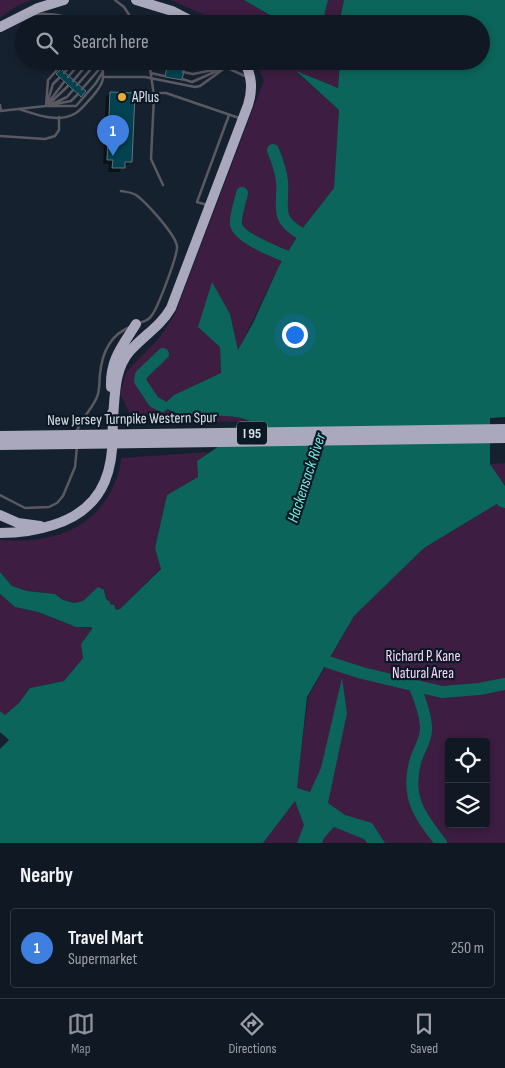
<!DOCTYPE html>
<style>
:root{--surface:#101923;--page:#19222b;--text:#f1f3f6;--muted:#9ca0a6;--line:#303841;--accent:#8c9099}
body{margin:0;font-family:"Sofia Sans Condensed",sans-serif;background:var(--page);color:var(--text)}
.controls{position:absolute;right:15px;bottom:15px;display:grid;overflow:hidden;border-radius:5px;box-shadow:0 2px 8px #0003}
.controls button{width:45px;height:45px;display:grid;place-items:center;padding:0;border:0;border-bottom:1px solid var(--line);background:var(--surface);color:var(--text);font:25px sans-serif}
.you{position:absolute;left:294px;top:334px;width:18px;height:18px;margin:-12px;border:4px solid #fff;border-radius:50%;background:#1a73e8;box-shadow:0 0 0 8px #1a73e833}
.badge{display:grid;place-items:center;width:32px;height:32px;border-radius:50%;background:var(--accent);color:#fff;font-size:16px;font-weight:700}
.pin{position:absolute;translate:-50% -41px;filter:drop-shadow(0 1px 2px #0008)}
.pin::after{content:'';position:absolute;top:26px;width:18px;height:15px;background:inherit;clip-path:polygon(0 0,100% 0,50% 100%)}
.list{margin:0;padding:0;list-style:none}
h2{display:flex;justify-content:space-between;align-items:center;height:65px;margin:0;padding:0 20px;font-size:21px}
h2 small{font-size:16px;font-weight:400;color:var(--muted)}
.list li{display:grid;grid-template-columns:32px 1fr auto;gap:15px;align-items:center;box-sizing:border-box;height:80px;margin:0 10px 10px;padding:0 10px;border:1px solid var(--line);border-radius:5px}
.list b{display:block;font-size:19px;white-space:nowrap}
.list p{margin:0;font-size:16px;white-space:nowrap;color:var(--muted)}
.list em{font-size:16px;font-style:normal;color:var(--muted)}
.icon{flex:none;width:28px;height:28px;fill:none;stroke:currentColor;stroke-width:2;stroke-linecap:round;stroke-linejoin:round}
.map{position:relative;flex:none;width:505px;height:843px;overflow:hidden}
.search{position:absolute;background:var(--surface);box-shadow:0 2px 8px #0003;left:15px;right:15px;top:15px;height:55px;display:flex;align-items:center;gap:12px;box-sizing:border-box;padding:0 18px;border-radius:28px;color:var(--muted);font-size:19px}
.sheet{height:155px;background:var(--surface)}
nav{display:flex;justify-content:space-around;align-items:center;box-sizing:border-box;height:70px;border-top:1px solid var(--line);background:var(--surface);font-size:14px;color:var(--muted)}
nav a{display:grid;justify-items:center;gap:2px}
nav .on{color:var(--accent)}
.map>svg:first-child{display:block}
.green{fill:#3d1d41;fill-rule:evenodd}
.water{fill:#0b655b}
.shadow{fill:#0007}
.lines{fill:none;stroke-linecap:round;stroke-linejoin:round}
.river{stroke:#0b655b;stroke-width:12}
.building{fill:#034351;stroke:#5d757c}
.lane{stroke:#5a5962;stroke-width:2.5}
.highway{stroke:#a9a8bd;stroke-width:10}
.highway-bridge{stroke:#a9a8bd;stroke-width:10}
.poi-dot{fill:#e8ab37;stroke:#0d1825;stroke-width:2}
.labels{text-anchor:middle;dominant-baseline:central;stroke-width:4.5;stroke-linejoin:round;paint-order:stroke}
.shield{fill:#0d1825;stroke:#9ba4ae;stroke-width:1}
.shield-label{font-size:14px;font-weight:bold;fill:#d8e0e9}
.poi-label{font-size:15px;fill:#d8e0e9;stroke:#0d1825;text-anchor:start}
.street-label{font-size:15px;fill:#d8e0e9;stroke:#0d1825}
.park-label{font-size:15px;fill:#fad6fd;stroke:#0d1825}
.water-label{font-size:16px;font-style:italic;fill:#78ebdb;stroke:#0d1825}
</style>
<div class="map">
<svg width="505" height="843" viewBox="0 0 505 843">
<rect width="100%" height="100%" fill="#16212f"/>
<path class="green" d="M0 0H32L17 6 0 18Z
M171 0H244L285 24H218L209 17Z
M328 0H344L339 24H322Z
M255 61H340L338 88 297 73 339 110 334 188 302 229 279 266 238 351 230 314 211 283 220 347 221 373 174 395 182 415C204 415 230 412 250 421L154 423 129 412 120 394 126 372 160 337 175 314 264 80Z
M209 452 197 461 198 477 167 495 155 548 161 568 120 609 116 610 106 599 104 590 92 594 83 601 74 603 63 600 55 594 27 591 12 586 0 572V540C45 543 88 534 111 491 117 478 120 473 121 458Z
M505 463V486L490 464Z
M505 499V843H263L295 801 308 697 354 616 424 548ZM449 742H486V824H449Z
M0 594 15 607 38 612 76 627H92L93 629 81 644 83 658 64 681 30 688 19 703 5 716 0 711Z"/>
<path class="water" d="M244 0H328L322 24H285Z
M344 0H505V417L490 418V464L505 486V499L424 548 354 616 307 697 297 788 310 792 321 768 342 678 347 713 328 803 345 815 372 823 385 843H367L364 839 334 827 324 838 322 843H297L304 825 295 801 263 843H0V749L9 740 0 732V711L5 715 19 703 30 688 64 681 83 658 81 644 92 629V627H76L38 612 15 607 0 594V572L12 586 27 591 55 594 63 600 74 603 83 601 98 587 104 590 106 599 110 602V604L114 605 116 610 120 609 161 569 155 548 167 495 198 477 197 461 250 425V421C229 412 205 418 183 415 176 414 168 409 162 406L174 395 221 373 220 347 198 327 212 282 230 314 238 350 253 323 279 266 302 229 334 188 339 110 296 71 338 88 340 61H481V24H339Z"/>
<path class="shadow" d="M168 61H185L180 81 165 78Z
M61 70 84 91 79 97 56 76Z
M111 93 131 161 126 166H123L119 172H108L109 164H103L106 97Z"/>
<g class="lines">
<path class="river" d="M273 150C277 160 281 170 282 181 284 207 274 218 300 233
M242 193C240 203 235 215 236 225 239 238 274 251 285 256
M162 406 154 402 140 381 141 375 163 354
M502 501 505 502
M328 662 362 673 442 692 479 689 505 684
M414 685C420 699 425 712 426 726 427 739 420 747 416 759 405 796 419 815 441 843"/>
</g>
<path class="building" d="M168 61H186L182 80 165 77Z
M61 69 86 91 81 97 56 74Z
M110 92 135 93 132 162H125V168H112L113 160H107Z"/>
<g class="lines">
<path class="lane" d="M115 0 124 7 135 24
M36 14C51 13 67 14 80 24
M149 61 154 96 151 159 163 185
M186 61 221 67
M212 61 247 77
M217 61 222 65
M149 64 166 68
M183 72 193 74 223 68
M64 73 74 61
M151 73 164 76
M68 77 82 61
M104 77H145L195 87 200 86 225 68
M182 79 192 82 219 70
M73 81 90 61
M77 85 98 61
M82 89 102 66
M154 96 160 93H166L239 118
M48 100 53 84 59 78
M48 103 64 82
M49 104 68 86
M55 104 71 101 78 94
M0 105 1 111
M46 106 48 80 65 61
M48 106 67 97 73 90
M19 109C35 114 59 124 76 113 82 109 87 102 92 97 104 83 105 79 101 61
M0 111 46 106H76L96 83 102 73
M0 136 45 139 55 136 59 130V117
M121 191C126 192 131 192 136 195 146 202 175 234 177 246 178 255 158 307 152 315 149 320 145 321 139 323
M207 205 197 202 229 115
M77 431C81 419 92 409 97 397 100 390 99 382 100 374 102 353 110 335 130 327
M0 495 25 508 49 507 57 503 63 496 75 467 77 447"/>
<path class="highway" d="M136 0 172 11 197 24
M0 27 38 8 64 0
M111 387C110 359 122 347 136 324
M113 418C115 396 114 369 130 351 144 335 160 327 171 308L248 105C253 89 252 76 244 61
M0 515 18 523 40 526
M0 533C19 533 35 531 53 525 108 508 116 464 112 413"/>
<path class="highway-bridge" d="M0 436 505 429
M0 445 505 438"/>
</g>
<circle class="poi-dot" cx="122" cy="97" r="5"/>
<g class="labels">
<rect class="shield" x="237" y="421.5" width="30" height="23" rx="4"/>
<g class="shield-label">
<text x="252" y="433">I 95</text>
</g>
<g class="poi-label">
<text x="132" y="97">APlus</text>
</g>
<g class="street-label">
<text transform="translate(132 419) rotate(-1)">New Jersey Turnpike Western Spur</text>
</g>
<g class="park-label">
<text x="423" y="656">Richard P. Kane<tspan x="423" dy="17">Natural Area</tspan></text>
</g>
<g class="water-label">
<text transform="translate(307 478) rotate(-72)">Hackensack River</text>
</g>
</g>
</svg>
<div class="controls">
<button><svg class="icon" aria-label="locate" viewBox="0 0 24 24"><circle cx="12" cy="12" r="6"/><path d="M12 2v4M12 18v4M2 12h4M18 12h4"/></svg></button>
<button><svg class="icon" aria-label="layers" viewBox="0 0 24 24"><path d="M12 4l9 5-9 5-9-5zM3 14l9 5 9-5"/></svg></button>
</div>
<div class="you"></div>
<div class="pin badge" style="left:113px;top:156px;background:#3f7fe0">1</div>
<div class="search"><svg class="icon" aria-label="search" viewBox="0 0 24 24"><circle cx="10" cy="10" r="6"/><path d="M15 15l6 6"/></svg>Search here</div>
</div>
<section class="sheet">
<h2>Nearby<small></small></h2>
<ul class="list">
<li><span class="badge" style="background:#3f7fe0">1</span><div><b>Travel Mart</b><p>Supermarket</p></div><em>250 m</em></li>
</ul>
</section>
<nav>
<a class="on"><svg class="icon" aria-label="map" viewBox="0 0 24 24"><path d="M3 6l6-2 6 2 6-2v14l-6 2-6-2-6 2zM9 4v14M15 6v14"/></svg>Map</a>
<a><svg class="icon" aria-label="directions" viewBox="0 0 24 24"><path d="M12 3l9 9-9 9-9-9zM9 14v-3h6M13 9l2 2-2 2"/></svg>Directions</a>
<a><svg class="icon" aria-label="saved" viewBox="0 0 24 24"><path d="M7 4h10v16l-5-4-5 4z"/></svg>Saved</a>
</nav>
